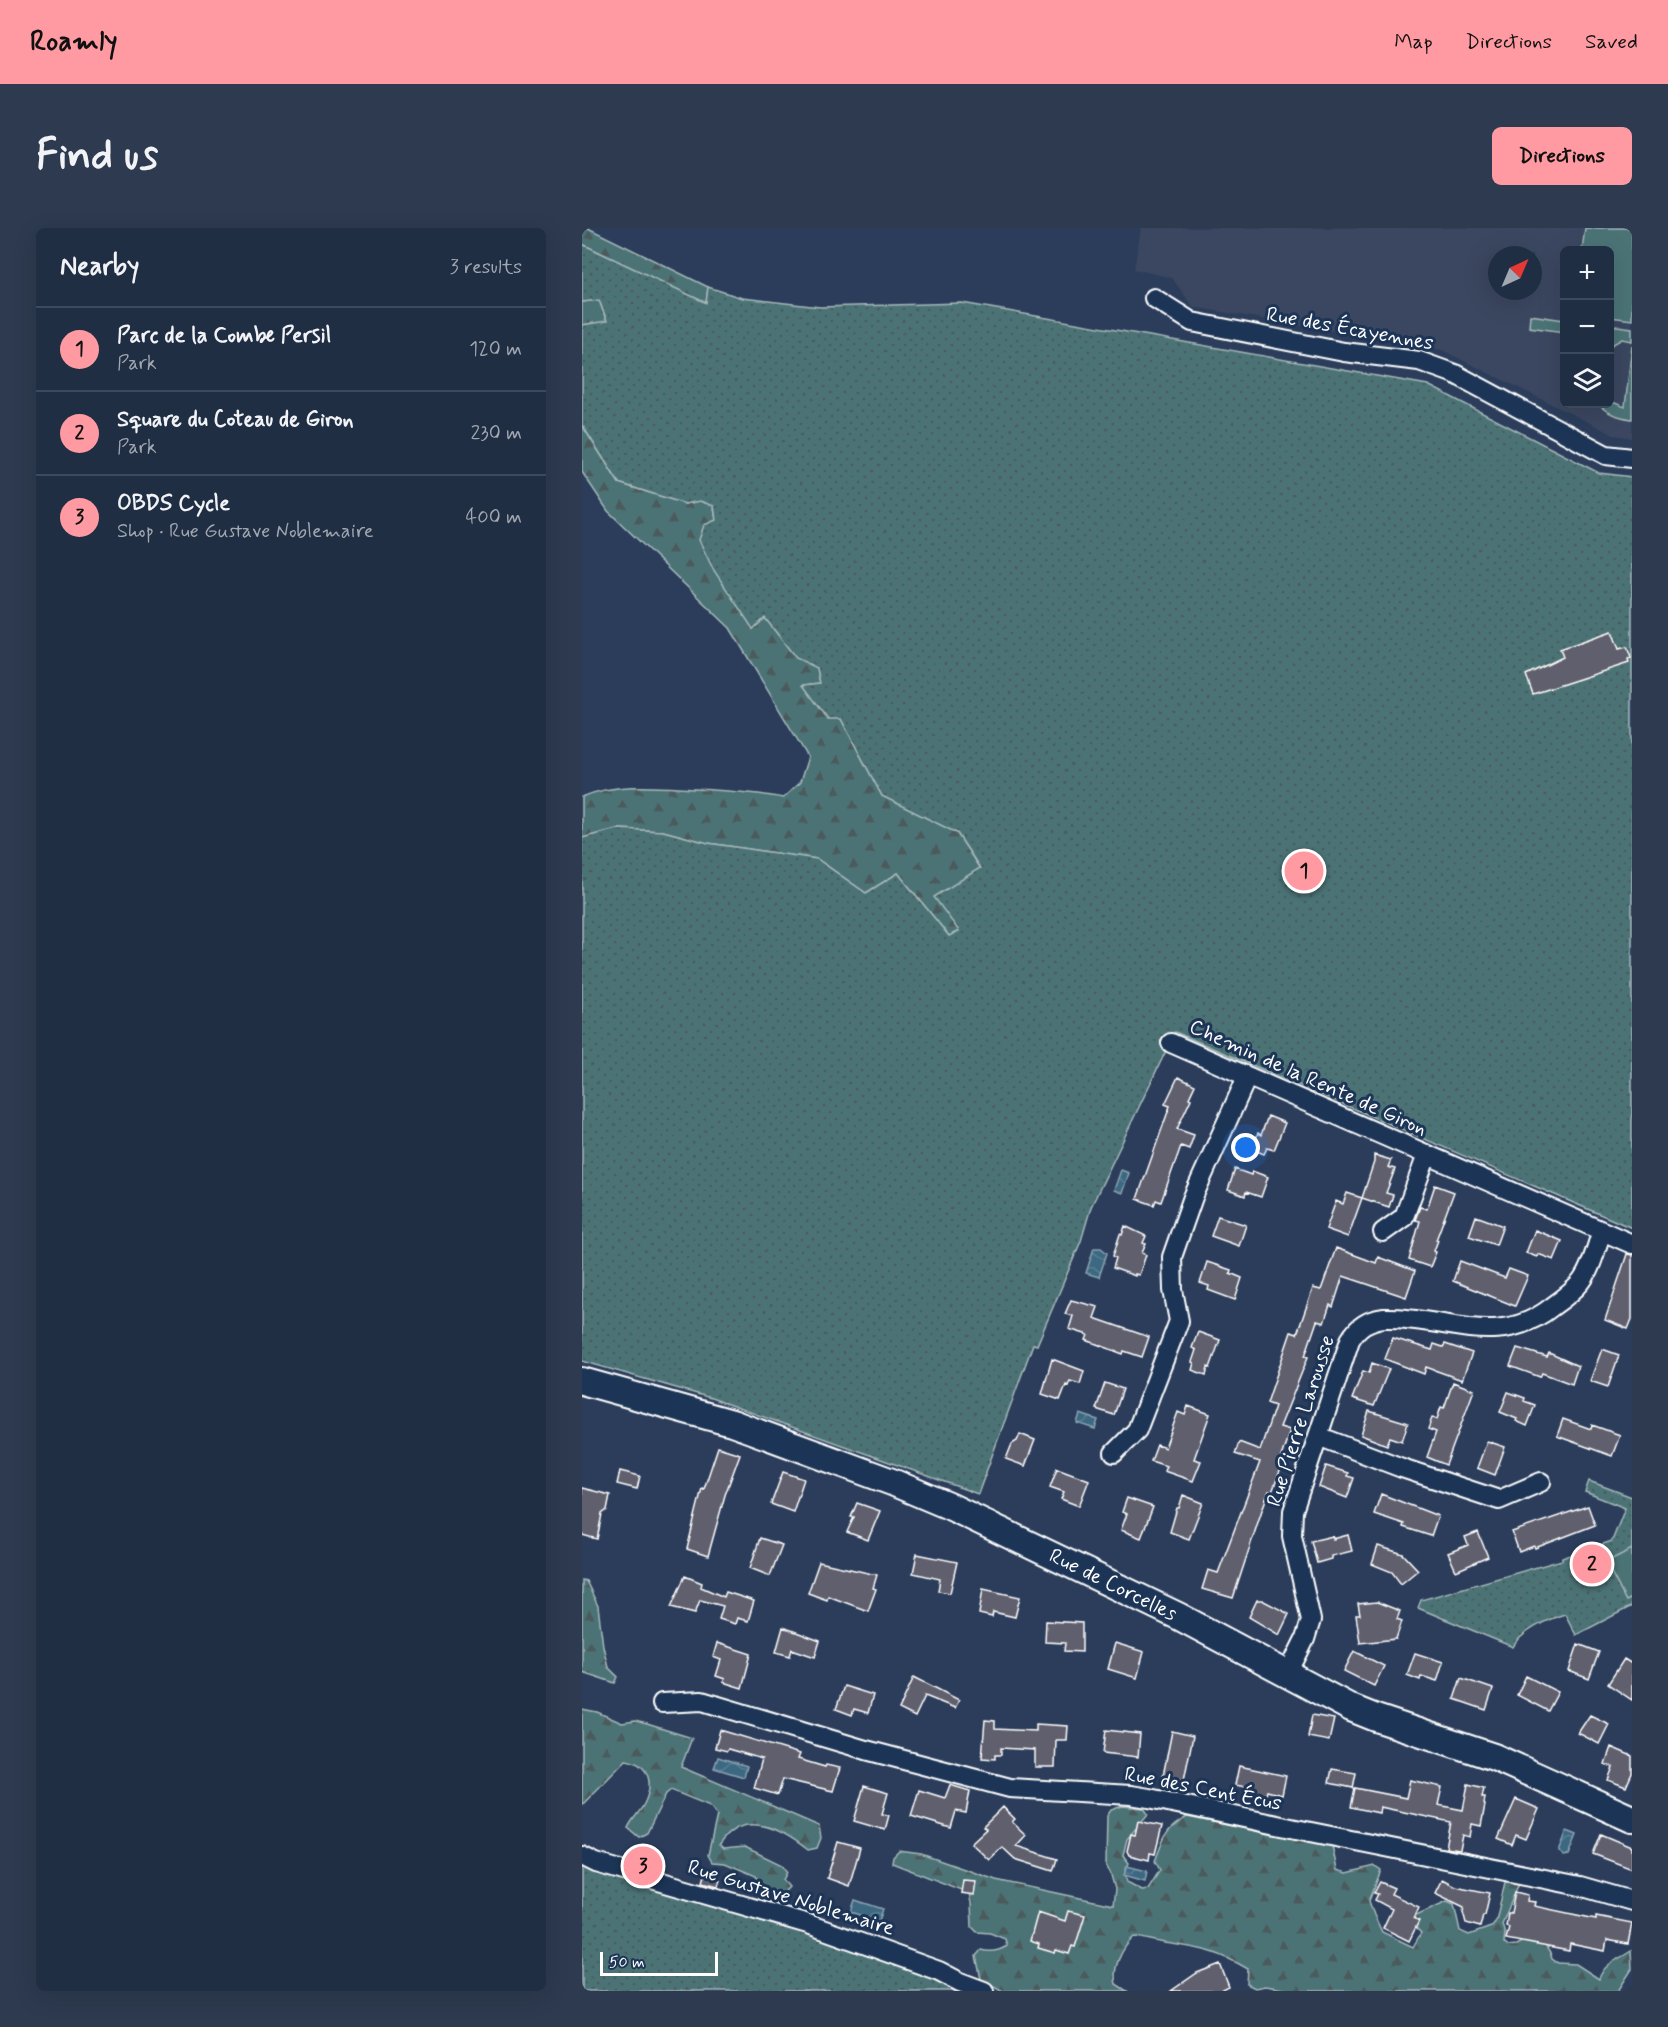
<!DOCTYPE html>
<meta charset="utf-8">
<style>
:root{--surface:#202e44;--page:#2d3a4f;--text:#f1f3f6;--muted:#a2a8b2;--line:#3d4a5d;--accent:#ff9aa2}
body{margin:0;font-family:Mynerve,sans-serif;background:var(--page);color:var(--text)}
.controls{position:absolute;right:18px;top:18px;display:grid;overflow:hidden;border-radius:9px;box-shadow:0 6px 24px #0002}
.controls button{width:54px;height:54px;display:grid;place-items:center;padding:0;border:0;border-bottom:2px solid var(--line);background:var(--surface);color:var(--text);font:30px sans-serif}
.compass{position:absolute;left:906px;top:18px;width:54px;height:54px;border-radius:50%;background:var(--surface);box-shadow:0 6px 24px #0002;rotate:44deg}
.scale{position:absolute;left:18px;bottom:15px;width:118px;box-sizing:border-box;padding-left:6px;border:3px solid #fff;border-top:0;font-size:16px;line-height:21px;white-space:nowrap;color:#fff;-webkit-text-stroke:4px #1d3557;paint-order:stroke}
.you{position:absolute;left:664px;top:920px;width:21px;height:21px;margin:-15px;border:4px solid #fff;border-radius:50%;background:#1a73e8;box-shadow:0 0 0 9px #1a73e833}
.badge{display:grid;place-items:center;width:39px;height:39px;border-radius:50%;background:var(--accent);color:#111;font-size:20px;font-weight:700}
.pin{position:absolute;translate:-50% -50%;border:3px solid #fff;box-shadow:0 2px 6px #0006}
.list{margin:0;padding:0;list-style:none}
h2{display:flex;justify-content:space-between;align-items:center;height:78px;margin:0;padding:0 24px;font-size:26px}
h2 small{font-size:20px;font-weight:400;color:var(--muted)}
.list li{display:grid;grid-template-columns:39px 1fr auto;gap:18px;align-items:center;box-sizing:border-box;height:84px;padding:0 24px;border-top:2px solid var(--line)}
.list b{display:block;font-size:22px;white-space:nowrap}
.list p{margin:0;font-size:20px;white-space:nowrap;color:var(--muted)}
.list em{font-size:20px;font-style:normal;color:var(--muted)}
.icon{flex:none;width:33px;height:33px;fill:none;stroke:currentColor;stroke-width:2;stroke-linecap:round;stroke-linejoin:round}
.map{position:relative;flex:none;width:1050px;height:1763px;overflow:hidden;border-radius:9px}
header{display:flex;align-items:center;gap:36px;box-sizing:border-box;height:84px;padding:0 30px;background:var(--accent);color:#111}
header strong{font-size:28px}
nav{display:flex;gap:33px;margin-inline-start:auto;font-size:21px}
.intro{display:flex;align-items:center;justify-content:space-between;box-sizing:border-box;height:144px;padding:0 36px}
h1{margin:0;font-size:42px}
.button{padding:15px 27px;border-radius:9px;background:var(--accent);color:#111;font-size:21px;font-weight:700}
main{display:flex;gap:36px;padding:0 36px}
aside{flex:1;background:var(--surface);border-radius:9px;box-shadow:0 6px 24px #0002}
.map>svg:first-child{display:block}
.built{fill:#3b4760;fill-rule:evenodd}
.forest{fill:url(#forest-firs);stroke:#a6b9ba;stroke-width:1.5}
.park{fill:url(#park-dots);stroke:#a6b9ba;stroke-width:1.5}
.pitch{fill:#4c7376;stroke:#a6b9ba;stroke-width:1.5}
.water{fill:url(#water-waves);stroke:#8aa4b3;stroke-width:1.5}
.building{fill:#615f6d;stroke:#fff;stroke-width:1.5}
.lines{fill:none;stroke-linecap:round;stroke-linejoin:round}
.minor-casing{stroke:#fff;stroke-width:22}
.secondary-casing{stroke:#fff;stroke-width:30}
.minor{stroke:#1d3557;stroke-width:18}
.secondary{stroke:#1d3557;stroke-width:26}
.labels{text-anchor:middle;dominant-baseline:central;stroke-width:6;stroke-linejoin:round;paint-order:stroke}
.street-label{font-size:21px;fill:#fff;stroke:#1d3557}
</style>
<header>
<strong>Roamly</strong>
<nav><a>Map</a><a>Directions</a><a>Saved</a></nav>
</header>
<div class="intro"><h1>Find us</h1><a class="button">Directions</a></div>
<main>
<aside>
<h2>Nearby<small>3 results</small></h2>
<ul class="list">
<li><span class="badge">1</span><div><b>Parc de la Combe Persil</b><p>Park</p></div><em>120 m</em></li>
<li><span class="badge">2</span><div><b>Square du Coteau de Giron</b><p>Park</p></div><em>230 m</em></li>
<li><span class="badge">3</span><div><b>OBDS Cycle</b><p>Shop · Rue Gustave Noblemaire</p></div><em>400 m</em></li>
</ul>
</aside>
<div class="map">
<svg width="1050" height="1763" viewBox="0 0 1050 1763">
<defs>
<pattern id="forest-firs" width="22" height="20" patternUnits="userSpaceOnUse" patternTransform="scale(1.5)"><rect width="22" height="20" fill="#4c7376"/><path d="M5 1l3.5 6h-7zM16 11l3.5 6h-7z" fill="#4c5a5b"/></pattern>
<pattern id="park-dots" width="8" height="8" patternUnits="userSpaceOnUse" patternTransform="scale(1.5)"><rect width="8" height="8" fill="#4c7376"/><path d="M2 2h.1M6 6h.1" fill="none" stroke="#4c5a5b" stroke-width="1.8" stroke-linecap="round"/></pattern>
<pattern id="water-waves" width="16" height="10" patternUnits="userSpaceOnUse" patternTransform="scale(1.5)"><rect width="16" height="10" fill="#3c6881"/><path d="M0 5q4-4 8 0t8 0" fill="none" stroke="#597f94"/></pattern>
</defs>
<rect width="100%" height="100%" fill="#2b3d5b"/>
<filter id="ink" filterUnits="userSpaceOnUse"><feTurbulence type="fractalNoise" baseFrequency=".0167" numOctaves="2"/><feDisplacementMap in="SourceGraphic" scale="12" xChannelSelector="R" yChannelSelector="G"/><feConvolveMatrix kernelMatrix="1 2 1 2 8 2 1 2 1" color-interpolation-filters="sRGB"/></filter>
<g filter="url(#ink)">
<path class="built" d="M559 0H1050V210L1032 207 860 122 611 79 590 50 552 41ZM982 22H1028V176H982ZM915 27H951V63H915Z"/>
<path class="forest" d="M0 0H6L126 59 124 75 0 16Z
M17 72 25 94 0 97V74Z
M0 197 37 255 103 276 118 273 132 278 134 293 171 401 183 390 214 430 235 439 238 455 221 457 259 491 300 568 375 605 398 641 377 703 367 708 316 645 284 665 235 631 126 615 81 603 35 601 0 610V569C35 554 77 559 114 561 144 563 172 564 201 570L218 554 226 529 148 400 26 283 0 244Z
M0 1352 4 1353 16 1378 21 1418 26 1439 36 1449 33 1455 0 1444Z
M0 1481 15 1484 40 1495 53 1493 65 1496 110 1510 99 1539 237 1598 239 1610 235 1620 226 1622C200 1601 160 1580 137 1617L141 1621 163 1619 200 1637 205 1644 201 1652 207 1659 191 1676H183L174 1648 143 1635 130 1634 126 1627 135 1587 128 1578 89 1562 84 1566 65 1605 57 1609 46 1600C50 1591 58 1584 62 1576 72 1556 68 1536 44 1532L0 1577Z
M540 1578 562 1580 566 1586 545 1611 541 1627 547 1635 543 1644 545 1654 560 1662 566 1661 578 1642 573 1633C583 1609 581 1603 605 1589L750 1617 755 1642 765 1645 793 1638 799 1642 787 1673 792 1687 800 1704 831 1719 839 1705 832 1698 834 1687 865 1673 872 1676 878 1703 887 1707 909 1699 914 1693 923 1654 930 1652 937 1655 920 1696 923 1705 922 1715 925 1718 934 1717 952 1707C958 1710 969 1724 970 1731L976 1735 994 1736 1017 1751C1022 1735 1036 1732 1049 1723L1050 1741 1036 1763H713L683 1758 673 1760 665 1756 666 1741C637 1724 623 1721 590 1716 577 1715 565 1710 552 1709 540 1720 530 1740 534 1756L545 1763H421L399 1751 394 1728 399 1722C409 1725 417 1723 425 1718L423 1711 408 1705 395 1704 390 1699 389 1675 387 1665 310 1635 311 1629 317 1623 339 1626 414 1652 531 1677 533 1661 529 1647 524 1637 525 1588 529 1582Z"/>
<path class="park" d="M0 16 124 75 126 59 160 70 238 79 380 75 846 157 1017 245 1050 249V1000L593 804 509 979 499 1013 455 1117 451 1116 396 1266 129 1170 0 1133V610L35 601 81 603 126 615 235 631 284 665 316 645 367 708 377 703 352 669 398 640 375 605 300 568 259 491H246L221 457 238 455 235 440 214 430 183 390 171 401 131 341 117 312 122 297 134 292 132 278 118 273 103 276 37 255 0 197V97L25 93 17 72 0 74Z
M1007 1253 1050 1269V1378L994 1407 983 1386C966 1391 940 1403 931 1419L836 1380 839 1372 980 1332V1330L1030 1313 1043 1280 1003 1264Z
M0 1639 11 1641 270 1717 396 1763H0Z"/>
<path class="pitch" d="M1003 0H1050V92L1028 89V22H1000Z
M948 87 982 92V104L947 99Z
M1028 97 1050 100V113L1040 111 1028 118Z
M1050 117V191C1036 189 1026 186 1016 176H1028V173L1043 179Z
M1050 1321V1370L1044 1373 1024 1334Z"/>
<path class="water" d="M539 942 547 945 540 965 532 962Z
M512 1020H519L525 1025 517 1049 504 1045Z
M498 1186 516 1192 513 1201 495 1195Z
M136 1529 165 1538 162 1549 132 1540Z
M985 1603 995 1607 987 1627 982 1628 977 1623Z
M545 1638 565 1643 563 1653 542 1647Z
M273 1672 301 1681 297 1693 269 1684Z"/>
<path class="building" d="M1030 403 1037 421 1045 419 1049 430 1046 431 1047 435 951 466 944 447 981 429 978 421Z
M596 849 613 857 607 870 609 871 595 901 612 907 607 921 599 918 579 974 574 972 572 977 555 971 588 878 583 876Z
M686 888 703 895 692 922 685 920 682 926 670 921 676 905 679 907Z
M792 927 809 932 806 939 813 941 804 965 811 967 807 979 780 970 766 1009 744 1001 754 973 761 976 765 965 780 970 792 934Z
M653 941 669 947 670 943 686 949 679 969 664 964 663 968 646 962Z
M853 957 872 964 854 1012H856L852 1023 854 1024 848 1039 827 1032 838 993 833 992 838 979 845 981Z
M636 988 664 997 657 1018 629 1008Z
M894 988 921 998 914 1017 887 1008Z
M543 998 564 1008 561 1015 564 1016 560 1025 564 1027 557 1047 553 1046V1048L531 1040 534 1030 531 1028 538 1006 540 1007Z
M953 1002 980 1013 972 1032 956 1026 955 1029 944 1025Z
M754 1020 794 1035 796 1029 833 1043 824 1069 761 1048 751 1079 748 1077 742 1095 735 1093 723 1128 726 1129 698 1199 708 1202 699 1229 703 1230 690 1264 687 1263 680 1282 651 1370 620 1361 626 1342 636 1345 678 1234 653 1226 657 1214 678 1222 693 1178 685 1175 709 1104 715 1106 731 1060 739 1062Z
M1045 1026 1050 1027V1091L1046 1101 1023 1092Z
M878 1033 923 1050 927 1041 946 1048 933 1078 871 1053Z
M625 1034 649 1042 648 1045 660 1050 653 1072 626 1062 627 1058 618 1055Z
M489 1072 516 1079 512 1090 567 1109 560 1129 542 1123 541 1126 504 1112 506 1107 487 1101 491 1088 483 1086Z
M616 1104 638 1112 628 1140 626 1139 624 1147 610 1142 612 1135 610 1134 614 1122 610 1120Z
M811 1110 850 1122 852 1116 861 1119 863 1116 890 1125 880 1152 844 1139 842 1146 803 1131Z
M935 1120 965 1129 967 1125 996 1138 990 1156 960 1145 958 1149 928 1138Z
M1020 1121 1037 1127 1026 1159 1008 1153Z
M470 1131 502 1143 498 1156 488 1153 486 1158 484 1157 478 1172 460 1166Z
M790 1135 807 1141 792 1178 770 1171 781 1143 787 1145Z
M871 1154 892 1162 864 1237 845 1229 854 1204 846 1201 850 1190 855 1191 859 1179 862 1180Z
M523 1155 541 1161 532 1187 514 1181Z
M926 1164 943 1170 942 1173 953 1177 945 1198 934 1193 935 1191 918 1184Z
M606 1178 628 1186 612 1231 619 1233 611 1253 582 1243 584 1238 569 1233 575 1217 583 1220 596 1184 603 1187Z
M787 1183 826 1195 820 1213 808 1209 805 1217 779 1207Z
M981 1191 1009 1201 1010 1197 1038 1207 1030 1228 975 1208Z
M438 1206 453 1212 443 1238 424 1231 430 1216 435 1213Z
M905 1213 923 1219 913 1247 895 1240Z
M136 1219 158 1226 143 1267 126 1328 105 1321 120 1260 122 1261Z
M744 1238 766 1245 765 1248 772 1250 765 1270 737 1259Z
M475 1240 507 1252 497 1278 479 1271 482 1264 468 1259Z
M38 1243 58 1248 55 1261 35 1256Z
M201 1244 222 1251 211 1284 189 1276Z
M0 1260 28 1267 25 1282 20 1286 15 1311 0 1307Z
M799 1266 856 1288 849 1308 821 1299 822 1296 792 1286Z
M601 1267 621 1275 607 1311 588 1304 595 1280H597Z
M545 1270 571 1279 559 1310 539 1302 545 1286 540 1284Z
M275 1275 298 1283 286 1312 265 1304 272 1289H269Z
M1006 1278 1013 1297 953 1320 952 1318 937 1324 930 1304Z
M896 1304 906 1329 874 1343 866 1325 886 1317 883 1309Z
M766 1307 770 1323 749 1328V1331L735 1335 729 1313 751 1308V1311Z
M178 1310 200 1317 188 1348 168 1340Z
M796 1318 821 1326 836 1342 819 1356 810 1344 790 1336Z
M335 1326 375 1334 368 1365 356 1363 358 1351 331 1345Z
M237 1334 295 1347 291 1360 294 1361 286 1383 246 1368 245 1372 226 1365Z
M103 1348 120 1355 119 1359 142 1369 144 1364 172 1373 166 1393 155 1390 153 1396 137 1391 141 1378 118 1372 113 1385 89 1379Z
M401 1361 438 1369 433 1389 411 1384 410 1389 397 1386Z
M675 1372H680L707 1386 697 1407 667 1389Z
M795 1374 818 1383 815 1391 820 1393 814 1411 778 1415 774 1387H778L776 1376Z
M464 1393 500 1395V1424L482 1423 483 1415 463 1414Z
M201 1399 238 1413 233 1429 210 1421 208 1428 194 1424Z
M135 1415 169 1426 160 1460 141 1454 143 1451 134 1448 139 1432 131 1429Z
M533 1415 562 1424 555 1450 526 1441Z
M996 1416 1017 1424 1007 1451 987 1443Z
M772 1423 802 1438 792 1458 762 1443Z
M833 1425 861 1434 855 1453 839 1448 838 1452 825 1447Z
M1042 1431 1050 1436V1472L1026 1456Z
M944 1448 976 1464 966 1483 935 1467Z
M332 1449 377 1472 373 1480 343 1468 333 1489 317 1481Z
M879 1450 911 1461 904 1482 872 1471Z
M262 1458 291 1467 286 1485 272 1481 270 1487 254 1481Z
M730 1487 752 1491 747 1513 726 1509Z
M1008 1487 1027 1496 1017 1516 996 1505Z
M403 1492 413 1493V1501L454 1503V1496L486 1498 485 1512H474L473 1539H453V1522L419 1520V1527H413V1531L400 1530Z
M138 1502 218 1526 216 1531 243 1539 244 1537 258 1540 251 1563 201 1551 196 1567 172 1560 180 1531 146 1521 145 1523 133 1520Z
M524 1502 558 1506 556 1529 521 1525Z
M590 1503 611 1508 602 1552 581 1548Z
M1029 1519 1050 1528V1545L1044 1559 1026 1552 1031 1539 1023 1536Z
M657 1538 704 1548 700 1567 685 1563 683 1570 668 1567 669 1560 653 1557Z
M750 1541 774 1545 771 1560 747 1555Z
M828 1552 860 1559 856 1577 881 1582 886 1556 902 1560 900 1569H903L902 1576 903 1577 899 1598 890 1596 888 1609 881 1607 878 1622 864 1620 869 1594 798 1579 797 1585 769 1579 773 1560 824 1570Z
M368 1557 388 1563 384 1585 374 1583 369 1600 329 1588 337 1562 363 1570Z
M282 1558 306 1565 300 1586 307 1587 303 1602 272 1593Z
M934 1571 957 1581 944 1611 934 1607 930 1617 916 1611Z
M421 1579 433 1591 430 1594 444 1607 434 1618 475 1631 471 1643 433 1631 420 1619 407 1632 389 1615 404 1601 401 1599Z
M556 1593 580 1598 573 1626 568 1625 567 1632 547 1627 545 1623 549 1606 553 1607Z
M1019 1606 1050 1619V1641L1011 1626Z
M256 1614 278 1620 267 1658 245 1650Z
M123 1647 138 1652 136 1658 121 1654Z
M860 1651 873 1658 908 1665 903 1687H901L898 1699 884 1695 881 1684 882 1679 853 1665Z
M381 1652 394 1653 392 1667 379 1665Z
M798 1654 812 1660 809 1666 837 1679 832 1690 837 1693 827 1713 801 1700 810 1681 793 1672 796 1666 792 1665Z
M933 1664 946 1667 945 1673 953 1674 952 1678 1014 1691V1688L1050 1695 1046 1716 1025 1712 1023 1723 988 1716 987 1723 924 1711 927 1699 924 1698 926 1685H929Z
M486 1683 503 1687 493 1719 490 1718 487 1726 474 1722 473 1725 456 1720 457 1716 448 1713 456 1684 483 1693Z
M638 1736 647 1759 639 1763H589L615 1745Z"/>
<g class="lines">
<g class="minor-casing">
<path id="minor" d="M572 70 610 94 762 124 837 133 873 146 1024 227 1050 230
M589 815 1050 1016
M801 1004 822 989 845 927
M736 1208 820 1240 917 1272 959 1254
M532 1225 555 1202 597 1093 591 1062 590 1029 611 969 665 849
M705 1447 723 1411 729 1392 710 1308 711 1283 768 1112C776 1098 786 1092 802 1090 863 1088 916 1123 971 1078 981 1071 992 1063 999 1054 1010 1040 1014 1019 1020 1003
M80 1475 120 1473 284 1522 428 1560 549 1567 567 1570 714 1601 998 1658 1050 1673
M0 1628 14 1635 226 1696 357 1743 378 1754 402 1763"/>
</g>
<g class="secondary-casing">
<path id="secondary" d="M0 1153 150 1195 310 1254 367 1278 596 1388 769 1480 794 1490 912 1529 1050 1591"/>
</g>
<use href="#minor" class="minor"/>
<use href="#secondary" class="secondary"/>
</g>
</g>
<g class="labels">
<g class="street-label">
<text transform="translate(768 101) rotate(10)">Rue des Écayennes</text>
<text transform="translate(726 850) rotate(24)">Chemin de la Rente de Giron</text>
<text transform="translate(719 1193) rotate(-72)">Rue Pierre Larousse</text>
<text transform="translate(531 1357) rotate(26)">Rue de Corcelles</text>
<text transform="translate(621 1561) rotate(11)">Rue des Cent Écus</text>
<text transform="translate(209 1670) rotate(17)">Rue Gustave Noblemaire</text>
</g>
</g>
</svg>
<div class="controls">
<button>+</button>
<button>−</button>
<button><svg class="icon" aria-label="layers" viewBox="0 0 24 24"><path d="M12 4l9 5-9 5-9-5zM3 14l9 5 9-5"/></svg></button>
</div>
<svg class="compass" viewBox="-18 -18 36 36"><path d="M0-13l5 13h-10z" fill="#e53935"/><path d="M0 13l5-13h-10z" fill="#a2a8b2"/></svg>
<div class="scale">50 m</div>
<div class="you"></div>
<div class="pin badge" style="left:722px;top:643px">1</div>
<div class="pin badge" style="left:1010px;top:1336px">2</div>
<div class="pin badge" style="left:61px;top:1638px">3</div>
</div>
</main>
